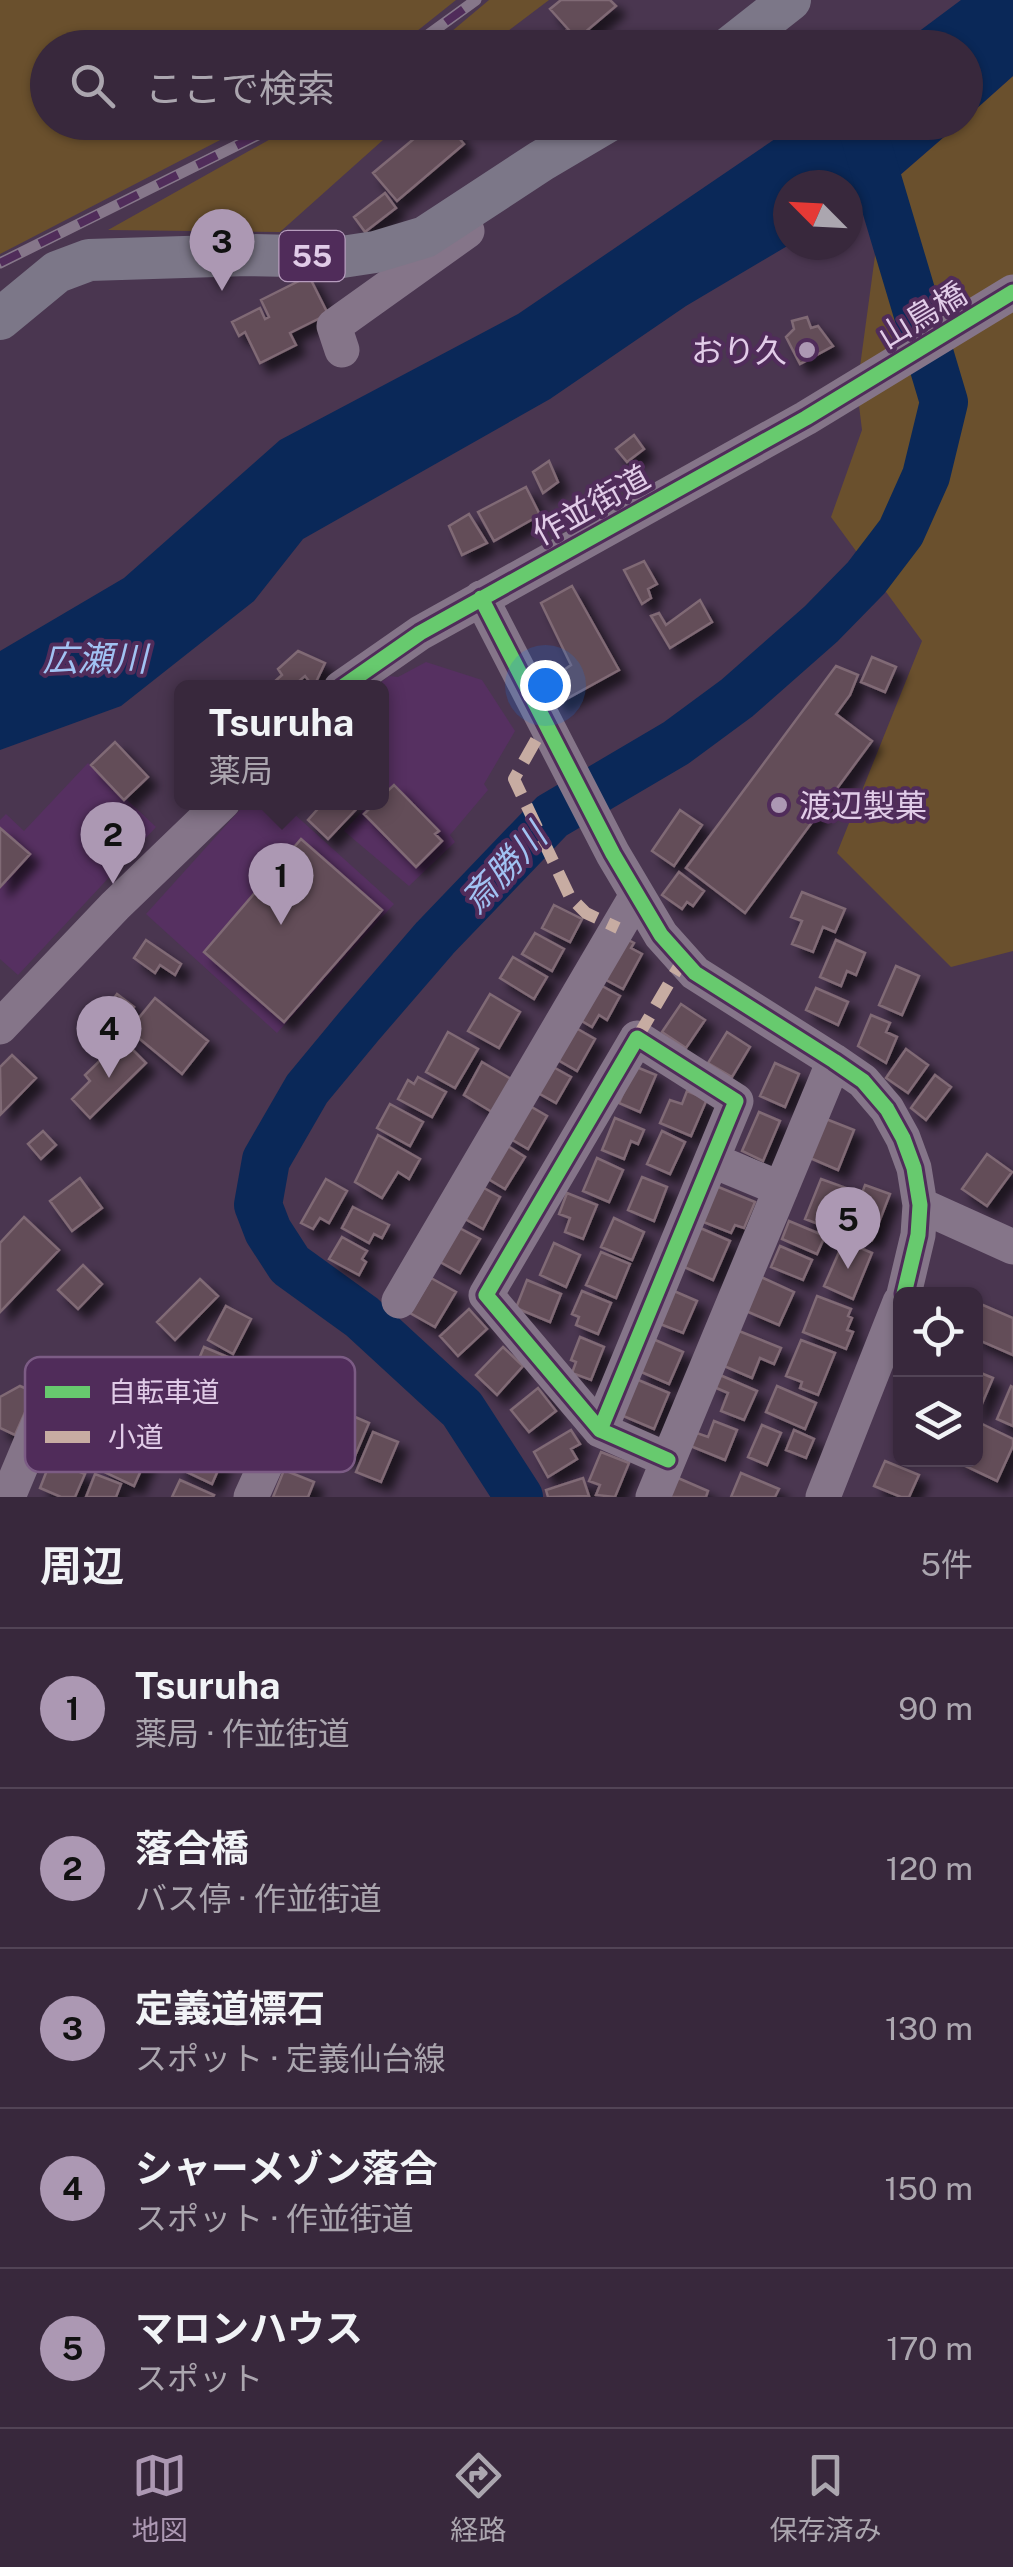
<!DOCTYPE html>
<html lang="ja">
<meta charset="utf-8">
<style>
:root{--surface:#38283c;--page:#433447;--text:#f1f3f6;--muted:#aba6af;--line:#524456;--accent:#ac98b3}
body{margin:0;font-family:"Public Sans","Noto Sans JP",sans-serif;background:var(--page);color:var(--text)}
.controls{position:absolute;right:30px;bottom:30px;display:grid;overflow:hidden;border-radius:15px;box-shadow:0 2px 8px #0004}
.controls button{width:90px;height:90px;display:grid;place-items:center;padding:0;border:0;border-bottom:2px solid var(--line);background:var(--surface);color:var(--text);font:50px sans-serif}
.compass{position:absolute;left:773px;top:170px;width:90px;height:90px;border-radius:50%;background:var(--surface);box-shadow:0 2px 8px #0004;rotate:294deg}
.you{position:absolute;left:545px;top:685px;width:35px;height:35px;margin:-25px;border:8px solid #fff;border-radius:50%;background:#1a73e8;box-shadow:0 0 0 15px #1a73e833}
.badge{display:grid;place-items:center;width:65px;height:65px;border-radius:50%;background:var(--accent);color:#111;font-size:32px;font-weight:700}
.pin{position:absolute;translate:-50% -82px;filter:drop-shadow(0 2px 5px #0008)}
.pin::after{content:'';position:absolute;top:52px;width:35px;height:30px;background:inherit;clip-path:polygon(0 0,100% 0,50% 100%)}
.popup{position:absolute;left:174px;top:680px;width:215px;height:130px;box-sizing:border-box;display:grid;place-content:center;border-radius:15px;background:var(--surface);filter:drop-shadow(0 2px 8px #0005);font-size:32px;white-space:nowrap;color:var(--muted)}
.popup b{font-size:38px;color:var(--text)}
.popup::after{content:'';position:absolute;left:50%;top:100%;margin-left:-20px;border:20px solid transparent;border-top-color:var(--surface)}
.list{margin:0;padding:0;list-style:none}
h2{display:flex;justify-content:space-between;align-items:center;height:130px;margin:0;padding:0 40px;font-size:42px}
h2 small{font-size:32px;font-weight:400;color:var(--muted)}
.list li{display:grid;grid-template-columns:65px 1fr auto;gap:30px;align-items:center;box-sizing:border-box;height:160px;padding:0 40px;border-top:2px solid var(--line)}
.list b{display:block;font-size:38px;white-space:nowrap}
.list p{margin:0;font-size:32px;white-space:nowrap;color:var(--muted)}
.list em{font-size:32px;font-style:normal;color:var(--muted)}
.icon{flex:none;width:55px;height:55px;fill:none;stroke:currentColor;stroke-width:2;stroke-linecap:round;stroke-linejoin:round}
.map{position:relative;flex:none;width:1013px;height:1497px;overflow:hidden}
.search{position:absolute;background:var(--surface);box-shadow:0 2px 8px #0004;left:30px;right:30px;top:30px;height:110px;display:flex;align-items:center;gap:25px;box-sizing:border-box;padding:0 35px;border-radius:55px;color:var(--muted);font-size:38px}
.sheet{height:930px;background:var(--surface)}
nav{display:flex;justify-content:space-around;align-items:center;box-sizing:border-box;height:140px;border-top:2px solid var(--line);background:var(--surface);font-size:28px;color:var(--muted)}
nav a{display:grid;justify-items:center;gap:5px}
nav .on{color:var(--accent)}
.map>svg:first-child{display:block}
.built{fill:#563061}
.green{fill:#6a502d}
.water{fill:#0a2858}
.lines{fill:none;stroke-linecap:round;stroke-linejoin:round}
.river{stroke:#0a2858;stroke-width:48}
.building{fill:#634d59;stroke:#806a75;stroke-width:2.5;filter:url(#shadow)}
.minor{stroke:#857589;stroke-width:35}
.major{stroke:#7c7788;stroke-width:42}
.rail-casing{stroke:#86778a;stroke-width:11}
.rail{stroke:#502c5a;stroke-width:8;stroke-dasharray:22;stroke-linecap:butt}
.quiet{stroke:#c7aca2;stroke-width:12;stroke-dasharray:25 12;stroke-linecap:butt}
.cycleway-casing{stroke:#502c5a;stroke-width:21}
.cycleway{stroke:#67ca6e;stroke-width:15}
.poi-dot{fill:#ac98b3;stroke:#502c5a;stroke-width:4}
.labels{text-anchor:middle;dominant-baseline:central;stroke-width:8;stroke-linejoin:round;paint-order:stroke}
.shield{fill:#502c5a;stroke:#b69cbd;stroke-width:2.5}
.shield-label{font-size:30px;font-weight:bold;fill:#e1cce8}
.street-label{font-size:32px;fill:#e1cce8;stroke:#502c5a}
.poi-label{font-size:32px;fill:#e1cce8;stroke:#502c5a;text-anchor:end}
.water-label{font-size:35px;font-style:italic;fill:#a1c2f2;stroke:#502c5a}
.key{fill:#502c5a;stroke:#7c5c85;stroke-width:2.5}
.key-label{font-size:28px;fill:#e1cce8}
</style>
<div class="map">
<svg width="1013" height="1497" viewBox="0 0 1013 1497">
<defs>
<filter id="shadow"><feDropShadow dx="9" dy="9" stdDeviation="5" flood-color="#0009"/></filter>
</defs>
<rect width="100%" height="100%" fill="#4a3650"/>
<path class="built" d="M426 662 482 680 515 731 484 784 488 790 450 835 455 842 409 886 344 831 370 803 381 802V791L389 783 381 774V688L375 687 389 676 398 677Z
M88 763 156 827 18 975 0 959V820L6 814 24 831Z
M247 802 282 803 394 904 277 1033 146 914Z"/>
<path class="green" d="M0 0H456L397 47 48 48V122L253 123 0 254Z
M489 0H549L487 47H433Z
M1013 76V951L951 967 837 853 922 641 831 517 862 430 857 389 884 189 960 123 966 122V118Z
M299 123H402L280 232 108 230Z
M130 1395 94 1470 43 1449 59 1406Z"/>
<path class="water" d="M961 0H1013V76L966 118V48L898 47Z
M800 122 960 123 884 189 848 210V185H788L789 245 686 306 550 399 303 539 254 601 121 706 0 750V651L124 578 280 440 518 314Z"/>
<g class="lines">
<path class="river" d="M519 1497 462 1409 362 1317 290 1265 268 1231 258 1205 266 1160 307 1089 360 1025 435 938 552 816 676 743 737 698 821 624 866 578 901 532 926 476 944 402 864 134"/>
</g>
<path class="building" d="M561 0H610L616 6 577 39 550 9Z
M566 31 581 48H557L552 42Z
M434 122H446L464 144 397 201 373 173Z
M385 193 396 208 365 232 354 217Z
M309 276 328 314 290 333 296 345 260 363 245 332 239 336 232 322 260 308 265 319 269 317 261 300Z
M807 317 811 328 818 326 833 346 800 364 786 337 794 329 792 321Z
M634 435 644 449 627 462 616 449Z
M549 461 558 482 543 493 533 472Z
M526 487 540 515 494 541 478 512Z
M469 514 487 543 462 555 449 526Z
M644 561 657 584 648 589 651 598 642 604 624 570Z
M572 586 619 670 559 703 546 682 571 665 541 603Z
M700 600 712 622 670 648 651 616 659 613 666 625Z
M298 651 325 663 316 682 312 685 305 676 291 688H277L273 683 282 675 278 669Z
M872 657 896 667 885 692 861 682Z
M836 666 858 675 850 695 836 714 872 741 745 913 686 868Z
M115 742 148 777 124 800 91 765Z
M394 785 439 831 435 834 442 841 416 867 364 814 376 802H381V797Z
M324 802H363L328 839 308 820Z
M680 810 702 825 674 866 652 851Z
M0 828 30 854 0 887Z
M301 839 382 910 284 1022 204 952Z
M679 872 704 891 693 906 687 902 682 909 662 895Z
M802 892 845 909 835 932 823 927 813 952 792 944 802 921 791 917Z
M554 905 582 919 570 942 542 928Z
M535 933 564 949 552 971 522 954Z
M619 935 634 943 631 948 642 954 623 989 597 975Z
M146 940 181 964 175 975 160 965 155 973 134 958Z
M836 940 865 953 856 975 847 971 841 986 820 977Z
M513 957 547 977 534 999 500 978Z
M896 966 919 976 902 1015 879 1005Z
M595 982 620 996 607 1020 599 1015 592 1027 575 1017Z
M816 988 848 1002 838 1025 806 1010Z
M117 994 134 1007 124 1020 108 1006Z
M490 994 520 1012 499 1048 468 1031Z
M155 998 208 1041 182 1074 129 1030Z
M681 1004 705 1020 686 1048 662 1032Z
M871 1015 890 1023 886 1032 897 1037 886 1063 858 1046Z
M569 1024 595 1039 577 1071 551 1056Z
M448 1032 478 1049 455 1088 426 1072Z
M727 1032 750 1047 732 1077 708 1063Z
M122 1039 146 1063 90 1118 72 1099 90 1081 85 1075Z
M906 1049 928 1065 908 1093 886 1078Z
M12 1055 36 1078 1 1114 0 1067Z
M482 1062 511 1079 492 1112 464 1095Z
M546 1063 571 1077 556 1103 531 1089Z
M775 1063 799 1074 785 1107 760 1096Z
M634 1066 656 1075 640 1112 619 1103Z
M935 1075 951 1087 926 1120 911 1108Z
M418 1077 446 1092 432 1117 398 1099 408 1080 414 1084Z
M687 1091 707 1099 691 1136 660 1123 670 1100 682 1104Z
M523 1102 547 1116 528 1149 504 1135Z
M390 1104 423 1122 410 1146 377 1128Z
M759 1112 780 1121 763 1161 742 1151Z
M615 1118 644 1130 638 1144 631 1141 624 1159 602 1150Z
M826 1119 854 1130 838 1170 810 1158Z
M43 1131 56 1145 41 1159 28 1144Z
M662 1131 685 1142 670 1174 647 1164Z
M378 1135 420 1159 409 1179 398 1172 382 1198 355 1182Z
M500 1141 525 1157 505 1189 480 1174Z
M987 1154 1012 1172 987 1206 962 1189Z
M597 1158 623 1170 609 1202 583 1191Z
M642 1177 667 1187 654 1221 628 1210Z
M80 1178 102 1208 72 1231 50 1201Z
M326 1179 347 1191 329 1223 320 1218 313 1229 301 1223Z
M821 1179 846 1188 831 1229 805 1219Z
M475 1183 500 1197 483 1229 458 1215Z
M865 1185 890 1194 872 1240 848 1230Z
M716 1186 755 1202 744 1228 735 1225 731 1233 701 1221Z
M567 1193 597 1205 583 1239 565 1232 570 1218 559 1214Z
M353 1207 389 1225 382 1238 374 1234 369 1243 342 1228Z
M24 1217 59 1250 0 1312V1243Z
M614 1218 644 1232 632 1260 601 1247Z
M789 1221 825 1236 817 1254 782 1239Z
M452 1224 480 1239 460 1273 433 1258Z
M698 1227 730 1241 713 1280 682 1266Z
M342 1237 367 1251 362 1259 366 1262 359 1275 329 1259Z
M844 1241 872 1253 853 1299 824 1286Z
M554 1243 580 1255 566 1287 540 1275Z
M780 1246 812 1260 803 1280 771 1267Z
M601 1252 630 1264 616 1298 586 1285Z
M83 1265 102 1284 78 1309 58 1290Z
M761 1277 794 1292 779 1325 746 1311Z
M431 1278 456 1292 435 1327 410 1313Z
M200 1279 218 1296 175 1340 157 1322Z
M527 1280 561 1294 550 1322 516 1308Z
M582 1291 611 1303 598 1334 576 1325 579 1317 572 1314Z
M674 1291 697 1301 683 1333 660 1324Z
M817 1296 851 1309 848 1316 852 1318 847 1330 853 1332 846 1349 803 1332Z
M976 1302 1013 1318V1355L976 1339Z
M226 1306 251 1319 233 1354 208 1340Z
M469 1309 487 1329 458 1356 440 1336Z
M739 1331 781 1348 774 1364 760 1358 752 1378 724 1366Z
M580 1337 604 1347 591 1380 572 1373 576 1362 571 1360Z
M653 1339 683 1352 669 1384 639 1371Z
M801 1340 835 1353 818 1395 800 1388 802 1382 786 1376Z
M204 1347 237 1361 223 1394 190 1380Z
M503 1347 523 1366 497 1395 476 1375Z
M241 1359 266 1368 252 1404 228 1395Z
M284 1360 306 1369 301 1380 319 1405 296 1422 263 1408Z
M976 1371 993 1378 978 1413 976 1412Z
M720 1375 757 1391 744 1420 721 1411 728 1393 714 1387Z
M636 1379 669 1393 654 1429 621 1415Z
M20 1386 34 1392 15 1435 0 1428V1397Z
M777 1386 816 1403 805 1429 766 1412Z
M1011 1386 1013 1387V1426L997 1419Z
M538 1388 556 1411 529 1432 511 1410Z
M140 1395 171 1411 147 1457 117 1442Z
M341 1411 369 1423 354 1458 326 1446Z
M202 1413 238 1428 226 1456 190 1440Z
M714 1421 737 1430 725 1460 688 1445 694 1432 708 1437Z
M976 1421 1013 1439V1446L997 1481 957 1462 976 1460Z
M762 1425 781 1433 767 1465 748 1457Z
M571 1430 580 1444 571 1449 577 1459 548 1477 534 1452Z
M794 1430 814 1439 806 1458 786 1450Z
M373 1432 398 1442 381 1482 356 1472Z
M114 1444 146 1459 134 1486 102 1471Z
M189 1444 223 1459 212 1484 178 1468Z
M601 1452 629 1463 615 1497 596 1495 600 1485 589 1481Z
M51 1460 85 1474 75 1497H61L40 1488Z
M885 1461 919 1475 909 1497H901L874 1486Z
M284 1470 314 1482 308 1497H273Z
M741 1473 779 1489 775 1497H731Z
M95 1474 121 1484 116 1497H86Z
M583 1478 589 1496 548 1497 546 1490Z
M678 1478 708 1491 706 1497H669Z
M180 1480 214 1495 213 1497H172Z"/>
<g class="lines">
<path class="minor" d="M342 350 334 326 467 231
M481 598 613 854 661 935 695 973 834 1061 863 1081 887 1109 903 1138 914 1168 920 1205 918 1235 904 1294
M341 688 420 633 806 418 1013 292
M0 1027 115 906 223 802
M714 1161 781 1189
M920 1205 1013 1247
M399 1301 637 895
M600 1430 736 1101 637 1038 486 1295 600 1430 668 1460
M8 1497 47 1404 137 1377 279 1435 251 1497
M653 1497 834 1061
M823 1497 900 1302"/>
<path class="major" d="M729 48 790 0
M0 319 57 272 89 260 248 255 342 257 375 252 425 237 541 161 607 122"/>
<g class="rail-casing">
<path id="rail" d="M410 48 476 0
M0 263 284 122"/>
</g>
<use href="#rail" class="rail"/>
<path class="quiet" d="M536 740 514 779 570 897 586 913 618 928
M637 1038 682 961"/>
<g class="cycleway-casing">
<path id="cycleway" d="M481 598 613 854 661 935 695 973 834 1061 863 1081 887 1109 903 1138 914 1168 920 1205 918 1235 904 1294
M341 688 420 633 806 418 1013 292
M600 1430 736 1101 637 1038 486 1295 600 1430 668 1460"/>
</g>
<use href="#cycleway" class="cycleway"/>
</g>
<g class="poi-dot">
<circle cx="807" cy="350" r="10"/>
<circle cx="779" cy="805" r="10"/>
</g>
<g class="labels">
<rect class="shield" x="279.5" y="231" width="65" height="50" rx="8"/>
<g class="shield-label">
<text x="312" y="256">55</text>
</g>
<g class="street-label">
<text transform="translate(922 315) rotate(-31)">山鳥橋</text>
<text transform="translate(591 505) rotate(-29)">作並街道</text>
</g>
<g class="poi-label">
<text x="787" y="350">おり久</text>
<text x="799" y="805" text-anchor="start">渡辺製菓</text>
</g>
<g class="water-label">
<text x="95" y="658">広瀬川</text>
<text transform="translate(504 868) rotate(-47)">斎勝川</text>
</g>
</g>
<rect x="25" y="1357" width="330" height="115" rx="15" class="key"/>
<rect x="45" y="1386" width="45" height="12" fill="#67ca6e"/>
<rect x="45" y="1431" width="45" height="12" fill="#c7aca2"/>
<g class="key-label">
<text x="108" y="1402">自転車道</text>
<text x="108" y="1447">小道</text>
</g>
</svg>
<div class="controls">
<button><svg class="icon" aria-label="locate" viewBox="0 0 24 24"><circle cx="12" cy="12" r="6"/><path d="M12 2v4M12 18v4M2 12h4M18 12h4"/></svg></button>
<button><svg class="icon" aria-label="layers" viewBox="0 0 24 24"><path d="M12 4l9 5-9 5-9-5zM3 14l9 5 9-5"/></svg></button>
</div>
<svg class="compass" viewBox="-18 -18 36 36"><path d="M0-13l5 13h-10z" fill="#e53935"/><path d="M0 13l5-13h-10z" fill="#aba6af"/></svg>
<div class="you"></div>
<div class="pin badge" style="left:281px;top:925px">1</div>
<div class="popup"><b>Tsuruha</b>薬局</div>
<div class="pin badge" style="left:113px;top:884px">2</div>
<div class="pin badge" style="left:222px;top:291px">3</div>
<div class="pin badge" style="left:109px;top:1078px">4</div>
<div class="pin badge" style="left:848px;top:1269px">5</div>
<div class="search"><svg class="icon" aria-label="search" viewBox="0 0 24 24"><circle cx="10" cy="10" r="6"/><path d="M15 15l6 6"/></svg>ここで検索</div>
</div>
<section class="sheet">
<h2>周辺<small>5件</small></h2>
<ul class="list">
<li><span class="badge">1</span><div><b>Tsuruha</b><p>薬局 · 作並街道</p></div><em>90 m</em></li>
<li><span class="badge">2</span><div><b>落合橋</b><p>バス停 · 作並街道</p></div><em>120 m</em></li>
<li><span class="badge">3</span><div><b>定義道標石</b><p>スポット · 定義仙台線</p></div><em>130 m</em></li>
<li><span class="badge">4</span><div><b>シャーメゾン落合</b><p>スポット · 作並街道</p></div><em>150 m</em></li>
<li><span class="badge">5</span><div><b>マロンハウス</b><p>スポット</p></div><em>170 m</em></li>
</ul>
</section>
<nav>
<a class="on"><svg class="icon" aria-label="map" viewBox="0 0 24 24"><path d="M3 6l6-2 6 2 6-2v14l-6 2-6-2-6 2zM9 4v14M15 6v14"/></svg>地図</a>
<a><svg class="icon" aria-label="directions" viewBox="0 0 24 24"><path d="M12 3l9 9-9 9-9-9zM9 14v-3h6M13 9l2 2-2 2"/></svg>経路</a>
<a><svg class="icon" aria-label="saved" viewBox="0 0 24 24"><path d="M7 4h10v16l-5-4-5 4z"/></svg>保存済み</a>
</nav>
